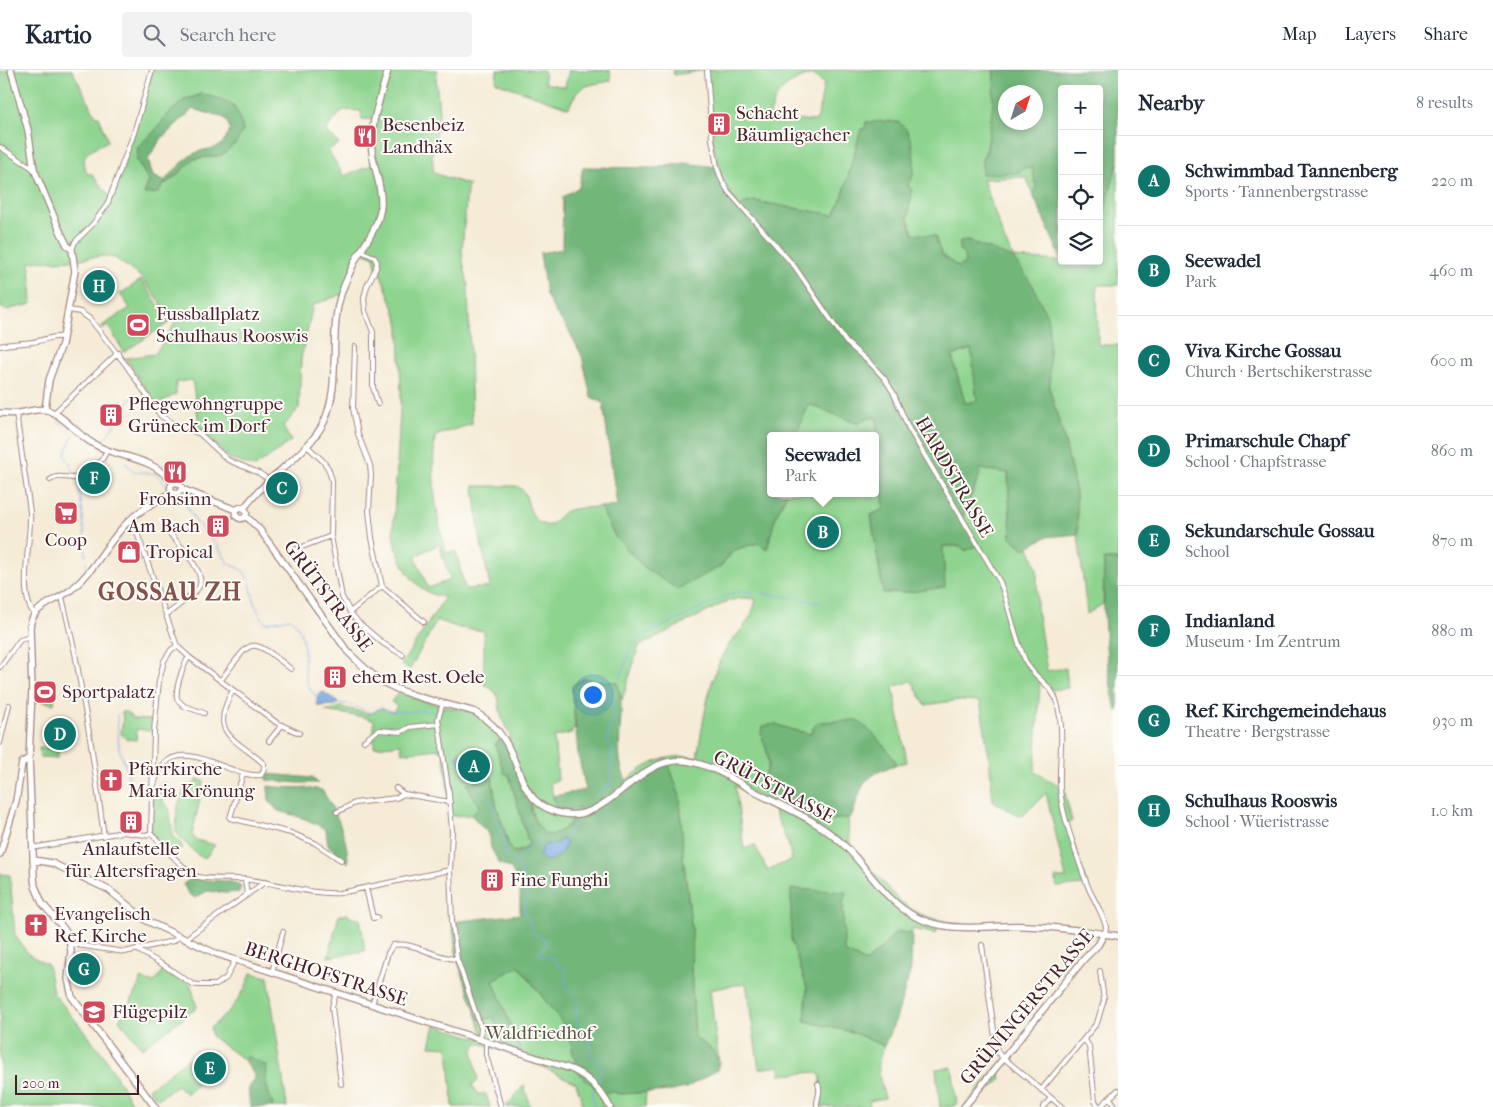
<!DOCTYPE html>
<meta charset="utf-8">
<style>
:root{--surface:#fff;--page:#f2f2f3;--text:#1f2937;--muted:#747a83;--line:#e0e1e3;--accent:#0f766e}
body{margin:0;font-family:"IM FELL French Canon",serif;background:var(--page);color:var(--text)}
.controls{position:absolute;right:15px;top:15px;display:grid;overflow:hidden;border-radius:5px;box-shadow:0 2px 8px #0003}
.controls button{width:45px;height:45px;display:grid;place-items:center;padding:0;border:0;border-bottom:1px solid var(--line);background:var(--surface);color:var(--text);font:25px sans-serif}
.compass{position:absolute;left:998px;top:15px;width:45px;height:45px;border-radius:50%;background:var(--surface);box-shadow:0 2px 8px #0003;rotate:39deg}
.scale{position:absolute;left:15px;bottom:12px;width:124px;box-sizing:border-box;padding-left:5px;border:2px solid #4a1f2b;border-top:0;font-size:14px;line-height:18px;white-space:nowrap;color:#4a1f2b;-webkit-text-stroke:4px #fdfcf7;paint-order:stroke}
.you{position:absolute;left:592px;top:624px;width:18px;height:18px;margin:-12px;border:4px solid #fff;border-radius:50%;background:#1a73e8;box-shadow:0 0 0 8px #1a73e833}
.badge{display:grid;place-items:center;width:32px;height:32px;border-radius:50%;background:var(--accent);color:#fff;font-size:16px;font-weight:700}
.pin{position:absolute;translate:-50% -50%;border:2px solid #fff;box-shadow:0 1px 5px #0006}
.popup{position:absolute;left:767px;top:362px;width:112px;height:65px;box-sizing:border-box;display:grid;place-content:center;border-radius:5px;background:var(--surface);filter:drop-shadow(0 1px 4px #0005);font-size:16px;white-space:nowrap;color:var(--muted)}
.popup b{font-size:19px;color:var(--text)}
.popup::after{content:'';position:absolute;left:50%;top:100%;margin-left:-10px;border:10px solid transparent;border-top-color:var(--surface)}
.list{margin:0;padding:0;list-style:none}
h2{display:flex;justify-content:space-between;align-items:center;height:65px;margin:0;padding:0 20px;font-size:21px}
h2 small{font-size:16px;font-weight:400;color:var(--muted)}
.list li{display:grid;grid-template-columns:32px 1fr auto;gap:15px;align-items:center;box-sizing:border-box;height:90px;padding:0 20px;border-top:1px solid var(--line)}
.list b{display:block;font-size:19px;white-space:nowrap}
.list p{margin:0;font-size:16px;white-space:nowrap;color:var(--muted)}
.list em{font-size:16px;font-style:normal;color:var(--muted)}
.icon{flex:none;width:28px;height:28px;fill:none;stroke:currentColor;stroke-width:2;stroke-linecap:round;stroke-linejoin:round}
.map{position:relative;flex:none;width:1118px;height:1037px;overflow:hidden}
header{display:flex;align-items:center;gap:30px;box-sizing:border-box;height:70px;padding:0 25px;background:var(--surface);border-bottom:1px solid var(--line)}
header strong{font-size:24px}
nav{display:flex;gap:28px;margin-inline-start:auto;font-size:18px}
.search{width:350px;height:45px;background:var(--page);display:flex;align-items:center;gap:12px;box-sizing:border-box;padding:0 18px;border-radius:5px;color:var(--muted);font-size:19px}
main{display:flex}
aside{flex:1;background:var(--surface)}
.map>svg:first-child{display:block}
.green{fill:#8ed48f;stroke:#6c7a5d;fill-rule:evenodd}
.forest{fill:#72b67a;stroke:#5e6a52;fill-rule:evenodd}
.water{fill:#7aaae4;stroke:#626488}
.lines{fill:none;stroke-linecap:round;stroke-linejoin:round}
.stream{stroke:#7aaae4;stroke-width:1}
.street-casing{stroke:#a08580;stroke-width:6}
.secondary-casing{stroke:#a08580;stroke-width:8}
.street{stroke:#fff;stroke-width:4}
.secondary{stroke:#fff;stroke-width:5.5}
.labels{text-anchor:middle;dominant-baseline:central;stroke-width:4;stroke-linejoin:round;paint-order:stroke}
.poi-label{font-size:19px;fill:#4a1f2b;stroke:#fdfcf7;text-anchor:start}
.street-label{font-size:19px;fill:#4a1f2b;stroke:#fdfcf7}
.park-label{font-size:19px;fill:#5e5549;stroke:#fdfcf7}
.district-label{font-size:24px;font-weight:bold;letter-spacing:1px;fill:#86524a;stroke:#fdfcf7}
</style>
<header>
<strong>Kartio</strong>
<div class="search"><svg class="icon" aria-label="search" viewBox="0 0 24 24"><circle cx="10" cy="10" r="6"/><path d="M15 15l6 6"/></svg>Search here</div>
<nav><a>Map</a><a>Layers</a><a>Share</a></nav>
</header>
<main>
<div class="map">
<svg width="1118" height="1037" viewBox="0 0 1118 1037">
<rect width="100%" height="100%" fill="#fdfcf7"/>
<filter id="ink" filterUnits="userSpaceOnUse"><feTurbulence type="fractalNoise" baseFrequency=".02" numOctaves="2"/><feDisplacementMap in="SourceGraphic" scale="10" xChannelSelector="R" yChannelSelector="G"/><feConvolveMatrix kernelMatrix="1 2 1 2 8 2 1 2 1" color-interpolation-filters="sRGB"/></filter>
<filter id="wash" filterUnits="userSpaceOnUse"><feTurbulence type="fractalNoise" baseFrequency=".0096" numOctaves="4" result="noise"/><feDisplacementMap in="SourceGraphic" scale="20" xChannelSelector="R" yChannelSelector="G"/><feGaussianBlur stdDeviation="1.12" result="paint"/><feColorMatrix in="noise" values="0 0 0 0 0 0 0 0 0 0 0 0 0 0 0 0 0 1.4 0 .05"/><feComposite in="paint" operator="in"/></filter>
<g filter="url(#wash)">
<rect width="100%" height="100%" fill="#f5ebd6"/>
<path class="green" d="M7 0H72L96 46H99L108 71C91 80 77 82 88 105L91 103 110 127 134 63 152 0H327L341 2 349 0H438L436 7 439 44 432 86 434 103 469 115 467 120 462 179 463 191 468 215 472 354 435 366C431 410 435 441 446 483L456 481 465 519 490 517 479 461 474 416H516C533 421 523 449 545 455 554 457 558 446 564 442 573 437 589 438 600 437L616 468 645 498 720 497 734 480 759 472 767 479 776 445 787 423H876V366H795L809 334 858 354 865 348H877L876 384 880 394 884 439 871 445 883 523 912 522 943 476H960L962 448 977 412 980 398 1008 403 1011 467 1024 479 1029 477 1037 498V540L1047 601 1066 598 1068 618 1052 620 1040 610 1035 702 1060 716 1065 723 1072 751 1067 753 1087 815 1057 817 1055 808H1066L1046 723 1024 745 1020 746 993 731 989 687 980 631 960 630 925 635 912 611 893 617 907 692 897 694 884 676 866 657 816 654 811 664 789 659 776 654 761 664C767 680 771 690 765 706L796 737 821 751 848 748C849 755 848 764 850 771 851 778 862 786 866 792 899 832 908 847 962 854V858L939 855 936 864 912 859V864L897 861 883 877 866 892 844 882 843 834 845 822 799 894 807 918 805 951 852 962 884 976C875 996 879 1007 885 1028L869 1031 870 1037H822L820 1023 821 1007 816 1002 781 1005 780 996 759 999 746 913 710 920 719 993C715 980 706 975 695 968L691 898 692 861 683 786 680 727 668 692 628 714 626 710C650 692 666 683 697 688 703 655 707 618 721 588 733 563 750 559 756 529L740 528 728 531 639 576 622 630 617 612 595 611 584 608 572 616 575 659H572V663L554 667 558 710 550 713 556 738C564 739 571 740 579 739 586 739 590 737 597 739L553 765 544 764 533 748 530 734 506 673 511 667C508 661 504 655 502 648 496 631 505 627 484 614V561L459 558 437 550 410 599 401 595 445 527C414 525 399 492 393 465L401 325 399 257 397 247 380 202 376 198 374 187 361 181 343 224 313 235 301 289 299 338 283 357 291 371 255 397 230 389 200 360 192 310 176 312V324L156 335 126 288 155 284 175 253 142 208 115 188 100 186 74 190 30 192 32 234 6 240 0 237V2ZM202 24 233 34 243 60 236 72 222 85 194 89 176 106 162 116 144 124 149 111 137 91 138 76 154 62 168 44 184 30ZM343 40 361 41 362 49 375 50 372 81 374 94 344 106 328 80 339 74 326 60ZM439 474 450 510 428 518 415 486ZM735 716 760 728 769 729 788 774 792 790 767 800 755 775 744 779Z
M497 0H544L545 13 565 17 569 0H610L611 11C589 15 577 14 569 38L496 12Z
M673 0H994C996 24 992 69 982 90L1023 98H1032L1036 116 1033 125 1026 107 983 109 1004 169 1014 188 1061 191 1058 181 1062 180V191H1099C1099 160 1107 121 1118 92V215H1097L1098 275H1118V490L1104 489 1103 534 1087 544 1078 464 1076 423 1064 368 1050 321 1049 302 960 172 959 180 964 184 965 193 958 197 941 184 935 166 913 164 908 148 912 121 908 115C914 90 915 86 907 60H861L843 125 834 145 755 131 739 135 722 111 712 69 706 0 674 5ZM812 4 824 14 817 51 780 50 770 45C777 17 787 14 812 4Z
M141 210 170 252 124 282 108 256 103 259 102 256 130 238 120 224Z
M971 279 978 331 965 333 952 286Z
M36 612 55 615 54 634 36 630Z
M398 623 442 636 475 642 500 663 509 705 529 774C523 780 520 782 512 781L510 779 496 734 492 707 480 709 473 714 479 737 471 745 451 746 443 681 438 679 402 683 401 674 374 677V651L364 647 325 641 341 637 370 644 380 638 393 642 397 636 391 632Z
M121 642H126L134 649 155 650 154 661 137 659 136 670 126 669 121 664 123 647Z
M39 678H58V688L40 687Z
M197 709 204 711 192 765 196 770 215 775 207 786 204 788C195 786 182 769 176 762L177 739 185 717 196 713Z
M163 712 166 713 163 721V732L169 738 173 763 171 766 178 770 183 777 172 784 151 763C151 744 146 725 163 712Z
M0 804 10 805 15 865 28 884 48 895 53 923 103 984 134 1037H0Z
M346 843 349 845V847L360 848 365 881 328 887 339 845H344Z
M519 896 567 959 578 1002 611 1021 620 1024 646 1022 645 1037H606L602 1028 603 1037H584L576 1013 522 987 477 973 473 982 478 1011 472 1015 478 1024H486L490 1037H453L448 977 430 976 435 955 480 969 482 963 478 949 494 947 503 976 502 937 493 910Z
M165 898 191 915 197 938 142 978 119 950 129 936 141 909 154 913Z
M251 903 268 907 287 1037H273L266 1014 247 986 244 990 212 967 210 958C229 943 244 926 251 903Z
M189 988 205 1009 186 1024 177 1015 158 1029 148 1019Z
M998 996 1002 999 1000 1002 1001 1010 982 1026 972 1037H964Z
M952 997 957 1034 951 1037H940L936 999Z
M524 1015 530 1037H506Z"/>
<path class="forest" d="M994 0H1118V92L1107 131 1099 169V19H1062V180L1058 181 1033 125 1036 116 1032 98H1023L1019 103 982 104V90L987 80 993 31ZM1006 22H1036V52H1006Z
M202 24C229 32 236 30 243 60L237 72 222 85 194 89 176 106 162 116 158 123 144 124 149 111 137 90 138 76 154 62 168 44 184 30ZM193 39 225 48 230 58C220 87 210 73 190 86 181 93 172 103 164 111L153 106 148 89 161 69Z
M866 52C875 52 888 50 897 52 913 57 916 91 913 105 913 108 910 112 908 115L912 121 908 148 913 163 935 166 941 184 958 197 965 193 964 184 959 180 960 172 968 171 1013 188 1032 214 1047 246 1049 259 1050 321 1064 368 1076 423 1078 464 1046 467 1024 479 1011 467 1008 403 980 399V404L962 448 978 475 966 481 960 476H943L945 517 912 522 883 523 871 445 884 439 880 395 876 384 877 348H865L858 354 809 334 795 366H770V423H787L776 445 767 479 758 473 734 480 720 497 677 519 645 498 616 468 600 437 617 436 603 333 591 327 582 286 568 259 555 242 546 225 540 183 562 179 563 127 579 117 583 97 655 98 684 93 717 97 722 111 739 135 754 131 834 145 843 125 861 59H865ZM971 279 977 331 965 333 952 286Z
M1104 489 1118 490V641L1116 640C1104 590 1103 539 1104 489Z
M584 608 595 611 617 612C629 645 609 682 628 714L668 692 680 727 683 786 692 861 691 898 695 968C707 976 723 984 717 1000L686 1018 672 1021 620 1024 611 1021 602 1024 578 1002 567 959 519 896 493 910 521 982 503 976 494 948 478 949 457 889 452 852 520 844V816L511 799 499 793 491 778 489 764 471 745 479 737 467 714C475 714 483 708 492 707L496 734 510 779C517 786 524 780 529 774L509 705 504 703 495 674 503 668 532 727C528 742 535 752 544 764L553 765 569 755 573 745 596 738C589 737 585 739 578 739 571 740 564 739 556 738L553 726 586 720 578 684 572 616Z
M856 650C873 661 886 677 897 694 861 708 864 711 852 746L848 748 821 751 765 721V706L769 694 766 678 761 664 762 656 776 654 789 659 810 664 816 654 820 652Z
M268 704 312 708 318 713H298L266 710Z
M268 716C286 719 304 716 322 720 336 742 348 768 348 793L328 775 326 760 318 755 305 749 290 744 278 741 269 731Z
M192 808C206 813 232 807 241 817L239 822 225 823 207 821 195 828 188 823 183 814Z
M791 819 846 822 843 834 844 882 866 892 883 877 897 861 912 864 911 899 896 949 884 976 852 962 805 951 807 918 791 870Z
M247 986 267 996 266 1014 273 1037H250L248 1017 253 1013 255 1006 244 990Z"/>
<path class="water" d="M323 622 325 623 339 633 335 635 318 636C316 629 317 626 323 622Z
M463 682 475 698 468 704 456 687Z
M562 769 567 773C562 783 558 788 547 791L539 786 544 775C552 775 556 775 562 769Z"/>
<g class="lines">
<path class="stream" d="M58 351 65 357
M67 358 71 362
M73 365 65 385C84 413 83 454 86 486
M102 372C107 365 113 357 118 350 126 339 124 334 136 323
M125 392 133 401 156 404 167 416
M182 431 187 436 196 452 217 475 228 493 241 499 247 506 249 510
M86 491V495
M250 514 255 535 265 553 290 548C317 570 292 613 319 628
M761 523 822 533
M620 610 631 578 641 567 733 523 742 521 754 523
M338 633 348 634
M351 635 371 643 382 638 391 642 429 641 434 643
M117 645 119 678 128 703 129 715
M596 725 612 714 611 700 613 681 607 670 609 660 613 650 612 633 616 623
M488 728 491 731 505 774V783L506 786 516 791 529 819 524 841 535 864 546 871V875L539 882 540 886 554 888 557 892 558 897H563L566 902 565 919 571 921 578 931C573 947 580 961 591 972 589 987 595 987 602 997L598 1012
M564 771 575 752
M531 775 534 774 543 776
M516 791 528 777
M594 1019 592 1027 595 1037"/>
</g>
</g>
<g filter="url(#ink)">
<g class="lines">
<g class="street-casing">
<path id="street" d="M707 0 712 69 717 97 722 111 728 121 795 197 846 272 871 294 884 308 893 322 909 359 1000 512C1010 538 1014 566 1026 592 1034 609 1052 613 1057 633 1065 660 1059 688 1060 716 1061 739 1069 761 1076 783 1080 795 1084 807 1089 819 1094 830 1103 844 1106 857 1106 860 1105 861 1104 864
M0 77 34 99
M72 180 75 172 92 155 107 135 134 63 152 0
M361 181 374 187 377 192 376 198 367 216 364 228 365 241 373 262V317L378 334
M69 240 80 242 90 249 126 295 161 346 172 353 200 364 228 390 259 403 269 410
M0 276C11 273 21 274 32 272 44 271 52 265 64 267
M355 277 353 338 358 364 370 395 371 405 369 441 372 468 382 516 424 552
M16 343 30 442C32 467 17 525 34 543
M54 343 118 283
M307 376 323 391 328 398 332 410 331 466 342 527 350 542 358 552 384 574 403 585
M50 410C58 404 65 408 74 408 89 409 102 392 107 380
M130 449 136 460 177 576 189 587 277 653 299 663
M164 457C173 468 208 502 199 517 195 524 174 539 166 545
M294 480 331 466
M62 527 75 583 91 674 104 766
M350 542 382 516
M189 587C183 595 175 619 177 629L184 636 204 643
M0 597 20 570 30 567
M220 611C253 570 246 563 291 599
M443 633 438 649 449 724 452 761 450 800 452 852 457 889 481 958 480 969
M269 671 282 655
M364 671 374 663 380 660 401 662 410 657 439 654
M0 673 9 635
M243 704 230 748 291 763 315 773 341 790
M396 718 404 724
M151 726C154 716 156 702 164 694 188 669 233 709 261 705 264 701 264 699 264 694 234 667 208 665 233 620
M337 742 355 733 396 728 404 724 450 732
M151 763C162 775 182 798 195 806 204 810 230 808 241 809 274 811 307 825 340 823L450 800
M151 763 154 661 159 611 164 591 171 580 177 576
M32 778 123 762 146 765 151 763
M245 809 247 825
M366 818 373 848 377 847
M185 870 192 864 265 812
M70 874 125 882 173 871 179 867
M982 875 997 981 1000 985 1062 1037
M136 879 165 896 192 914 199 915H216L226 908 235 890
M272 902 283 862
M336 923 332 937 341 1014
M372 934 388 883 393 875C415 871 435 889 457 889
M1084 969 1089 976 1095 1031 1099 1037
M486 972V985L501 1037
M1041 1020 1097 953 1104 930 1100 901
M1110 1028 1116 1037
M817 1037C816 1028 822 1022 818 1014
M1043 1037 1051 1028
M1100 1037 1118 1020"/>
</g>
<g class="secondary-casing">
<path id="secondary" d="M11 0 28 60 34 99 60 161 67 175 72 180 75 201 62 274 49 310 45 340
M0 343C6 343 13 344 19 343 28 342 36 338 46 340 61 343 75 362 89 371 119 391 147 382 173 413
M170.5 418a5.5 5.5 0 1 1 11 0a5.5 5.5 0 1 1-11 0Z
M182 419 236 440
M235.5 443a5.5 5.5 0 1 1 11 0a5.5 5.5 0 1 1-11 0Z
M244 438C252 428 261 418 270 410 289 392 312 376 324 352 342 312 328 265 341 224 345 212 351 200 356 189 366 172 380 155 381 134 382 116 374 99 372 82 369 55 381 26 388 0
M246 446 260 460 348 582C359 593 370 604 383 612 411 628 445 633 475 642 487 649 497 658 505 671 521 697 520 729 553 741 609 762 632 684 687 691 712 695 736 711 757 723 788 739 821 752 846 777 869 800 886 832 916 847 952 865 989 854 1026 856 1057 857 1088 861 1118 866
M0 784 16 731 22 693 29 688
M33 790 52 793 109 820 147 851 217 884 571 999C589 1007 601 1020 610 1037
M155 1037 72 927 68 909 71 881 69 867 64 859 42 833 35 816 34 808 29 688 32 620 30 558C31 535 57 532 72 519 97 499 108 469 131 449 143 437 159 432 172 421
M964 1037 1084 889 1098 875 1104 864"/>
</g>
<use href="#street" class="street"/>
<use href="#secondary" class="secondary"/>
</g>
</g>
<defs>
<g id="building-square" transform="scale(1.25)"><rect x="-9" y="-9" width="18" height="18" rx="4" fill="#d1495b" stroke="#fdfcf7"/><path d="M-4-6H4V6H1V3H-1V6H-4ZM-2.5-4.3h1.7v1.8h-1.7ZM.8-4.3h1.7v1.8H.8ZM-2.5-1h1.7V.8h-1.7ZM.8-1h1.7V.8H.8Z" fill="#fff"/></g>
<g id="restaurant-square" transform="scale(1.25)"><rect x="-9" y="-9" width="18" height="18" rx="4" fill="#d1495b" stroke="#fdfcf7"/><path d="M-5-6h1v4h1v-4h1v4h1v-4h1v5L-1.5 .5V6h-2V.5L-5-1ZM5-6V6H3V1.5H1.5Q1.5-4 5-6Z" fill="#fff"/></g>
<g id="stadium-square" transform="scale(1.25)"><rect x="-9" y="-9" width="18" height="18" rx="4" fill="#d1495b" stroke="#fdfcf7"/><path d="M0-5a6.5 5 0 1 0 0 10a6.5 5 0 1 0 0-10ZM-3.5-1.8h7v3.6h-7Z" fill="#fff"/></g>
<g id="supermarket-square" transform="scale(1.25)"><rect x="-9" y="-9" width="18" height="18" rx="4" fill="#d1495b" stroke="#fdfcf7"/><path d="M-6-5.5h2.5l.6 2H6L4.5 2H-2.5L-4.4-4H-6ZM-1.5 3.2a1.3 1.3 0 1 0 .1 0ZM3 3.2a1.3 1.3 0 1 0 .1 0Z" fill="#fff"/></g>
<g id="shop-square" transform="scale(1.25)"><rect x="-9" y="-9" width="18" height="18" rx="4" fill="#d1495b" stroke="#fdfcf7"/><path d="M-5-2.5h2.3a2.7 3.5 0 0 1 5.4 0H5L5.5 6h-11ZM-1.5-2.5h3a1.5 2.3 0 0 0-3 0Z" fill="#fff"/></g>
<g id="church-square" transform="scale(1.25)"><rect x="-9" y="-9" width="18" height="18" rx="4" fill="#d1495b" stroke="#fdfcf7"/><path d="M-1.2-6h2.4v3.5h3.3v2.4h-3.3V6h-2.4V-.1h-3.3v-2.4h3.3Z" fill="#fff"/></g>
<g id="school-square" transform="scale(1.25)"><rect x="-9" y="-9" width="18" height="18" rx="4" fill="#d1495b" stroke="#fdfcf7"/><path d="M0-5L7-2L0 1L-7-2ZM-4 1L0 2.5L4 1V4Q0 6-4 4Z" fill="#fff"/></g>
</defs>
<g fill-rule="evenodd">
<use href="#building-square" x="719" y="54"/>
<use href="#restaurant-square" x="365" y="66"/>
<use href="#stadium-square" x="138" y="255"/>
<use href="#building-square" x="111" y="345"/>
<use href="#restaurant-square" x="175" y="402"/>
<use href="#supermarket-square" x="66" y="443"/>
<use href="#building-square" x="218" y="456"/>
<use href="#shop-square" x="129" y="482"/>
<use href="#building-square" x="335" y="607"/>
<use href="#stadium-square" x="45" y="622"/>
<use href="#church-square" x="111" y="710"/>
<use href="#building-square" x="131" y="752"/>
<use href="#building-square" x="492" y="810"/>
<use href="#church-square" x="36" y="855"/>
<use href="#school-square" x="94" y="942"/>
</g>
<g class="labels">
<g class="poi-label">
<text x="736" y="43">Schacht<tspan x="736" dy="22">Bäumligacher</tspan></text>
<text x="382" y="55">Besenbeiz<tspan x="382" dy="22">Landhäx</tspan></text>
<text x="156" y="244">Fussballplatz<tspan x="156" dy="22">Schulhaus Rooswis</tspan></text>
<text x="128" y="334">Pflegewohngruppe<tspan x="128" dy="22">Grüneck im Dorf</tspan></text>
<text x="175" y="429" text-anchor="middle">Frohsinn</text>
<text x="200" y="456" text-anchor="end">Am Bach</text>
<text x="66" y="470" text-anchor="middle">Coop</text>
<text x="146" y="482">Tropical</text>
<text x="352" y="607">ehem Rest. Oele</text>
<text x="62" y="622">Sportpalatz</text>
<text x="128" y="699">Pfarrkirche<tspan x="128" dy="22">Maria Krönung</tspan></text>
<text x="131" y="779" text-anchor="middle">Anlaufstelle<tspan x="131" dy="22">für Altersfragen</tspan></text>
<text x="510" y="810">Fine Funghi</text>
<text x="54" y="844">Evangelisch<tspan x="54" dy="22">Ref. Kirche</tspan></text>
<text x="112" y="942">Flügepilz</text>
</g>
<g class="street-label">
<text transform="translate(954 407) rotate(60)">HARDSTRASSE</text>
<text transform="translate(328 526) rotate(53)">GRÜTSTRASSE</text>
<text transform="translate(774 717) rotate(28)">GRÜTSTRASSE</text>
<text transform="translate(326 904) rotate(18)">BERGHOFSTRASSE</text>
<text transform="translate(1027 937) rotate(-50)">GRÜNINGERSTRASSE</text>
</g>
<g class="park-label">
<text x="539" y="963">Waldfriedhof</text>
</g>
<g class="district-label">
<text x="170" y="522">GOSSAU ZH</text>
</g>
</g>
</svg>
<div class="controls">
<button>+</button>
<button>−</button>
<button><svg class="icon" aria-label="locate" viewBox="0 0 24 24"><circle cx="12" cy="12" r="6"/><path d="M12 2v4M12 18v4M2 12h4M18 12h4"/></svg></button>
<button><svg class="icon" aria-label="layers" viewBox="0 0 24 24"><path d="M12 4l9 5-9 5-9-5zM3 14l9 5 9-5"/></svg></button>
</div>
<svg class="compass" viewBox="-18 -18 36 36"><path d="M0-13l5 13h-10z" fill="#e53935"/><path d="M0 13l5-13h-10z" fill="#747a83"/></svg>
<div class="scale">200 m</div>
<div class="you"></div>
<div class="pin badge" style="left:474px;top:696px">A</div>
<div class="pin badge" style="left:823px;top:462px">B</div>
<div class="popup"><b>Seewadel</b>Park</div>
<div class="pin badge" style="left:282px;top:418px">C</div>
<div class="pin badge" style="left:60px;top:664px">D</div>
<div class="pin badge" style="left:210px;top:998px">E</div>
<div class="pin badge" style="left:94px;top:408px">F</div>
<div class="pin badge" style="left:84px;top:899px">G</div>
<div class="pin badge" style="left:99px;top:216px">H</div>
</div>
<aside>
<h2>Nearby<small>8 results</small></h2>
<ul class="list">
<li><span class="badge">A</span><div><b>Schwimmbad Tannenberg</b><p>Sports · Tannenbergstrasse</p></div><em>220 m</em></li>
<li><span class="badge">B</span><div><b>Seewadel</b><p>Park</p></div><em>460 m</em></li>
<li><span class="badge">C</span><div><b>Viva Kirche Gossau</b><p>Church · Bertschikerstrasse</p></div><em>600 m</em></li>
<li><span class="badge">D</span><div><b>Primarschule Chapf</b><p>School · Chapfstrasse</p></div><em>860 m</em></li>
<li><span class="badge">E</span><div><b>Sekundarschule Gossau</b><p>School</p></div><em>870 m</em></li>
<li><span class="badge">F</span><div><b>Indianland</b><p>Museum · Im Zentrum</p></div><em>880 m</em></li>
<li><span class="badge">G</span><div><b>Ref. Kirchgemeindehaus</b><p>Theatre · Bergstrasse</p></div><em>930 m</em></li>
<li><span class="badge">H</span><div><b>Schulhaus Rooswis</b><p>School · Wüeristrasse</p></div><em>1.0 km</em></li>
</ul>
</aside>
</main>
